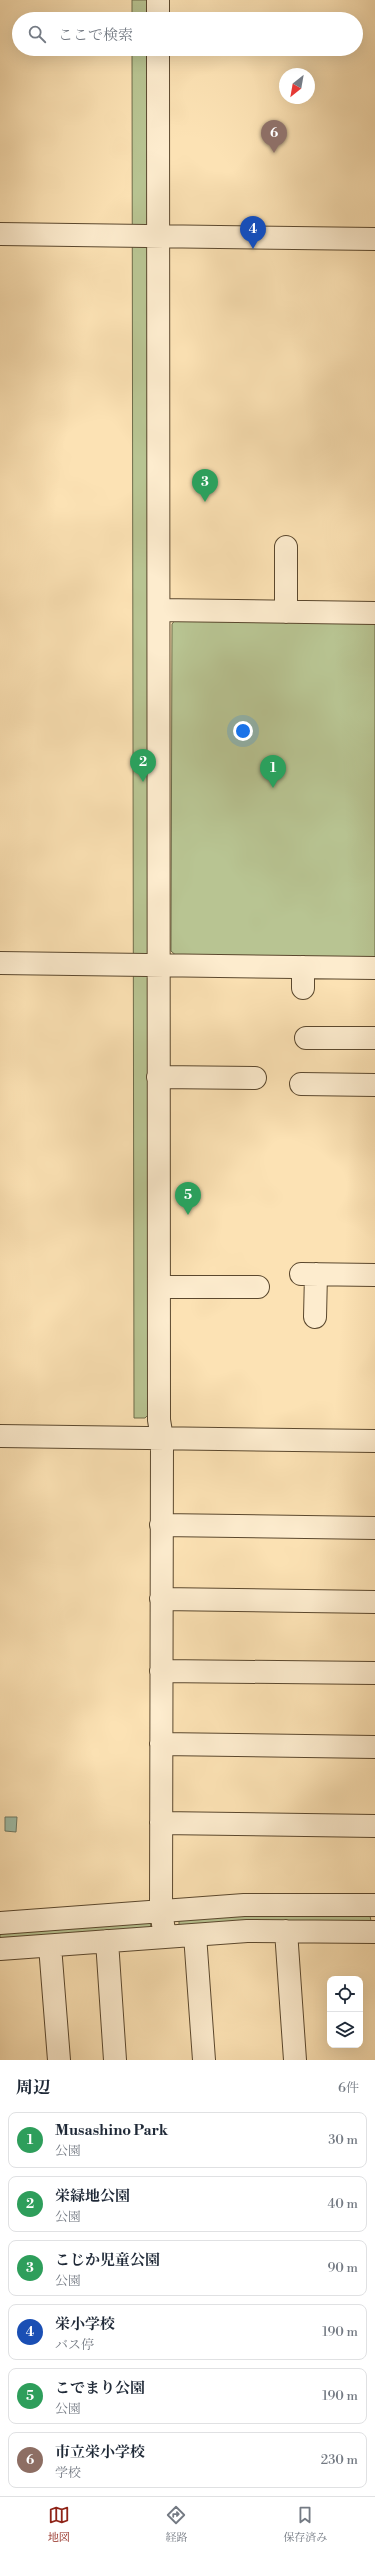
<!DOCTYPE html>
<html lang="ja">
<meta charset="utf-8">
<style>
:root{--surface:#fff;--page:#f2f2f3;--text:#1f2937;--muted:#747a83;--line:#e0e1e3;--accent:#8f2418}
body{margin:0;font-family:"Libre Bodoni","Noto Serif JP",serif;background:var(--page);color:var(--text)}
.controls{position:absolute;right:12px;bottom:12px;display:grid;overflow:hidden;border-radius:8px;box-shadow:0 4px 16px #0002}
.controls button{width:36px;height:36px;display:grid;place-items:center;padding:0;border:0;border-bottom:1px solid var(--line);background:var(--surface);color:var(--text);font:20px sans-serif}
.compass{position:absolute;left:279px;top:68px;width:36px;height:36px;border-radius:50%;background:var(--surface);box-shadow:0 4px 16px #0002;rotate:211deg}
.you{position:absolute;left:243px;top:731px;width:14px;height:14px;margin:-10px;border:3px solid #fff;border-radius:50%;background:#1a73e8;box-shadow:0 0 0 6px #1a73e833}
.badge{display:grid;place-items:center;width:26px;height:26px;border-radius:50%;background:var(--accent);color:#fff;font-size:13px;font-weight:700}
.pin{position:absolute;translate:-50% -33px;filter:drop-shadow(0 1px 2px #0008)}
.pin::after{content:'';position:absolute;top:21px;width:14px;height:12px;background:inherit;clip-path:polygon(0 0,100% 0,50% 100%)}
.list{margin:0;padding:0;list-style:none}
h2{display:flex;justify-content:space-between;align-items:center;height:52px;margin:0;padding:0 16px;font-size:17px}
h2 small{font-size:13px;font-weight:400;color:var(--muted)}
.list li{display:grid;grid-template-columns:26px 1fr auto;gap:12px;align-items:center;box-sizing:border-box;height:56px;margin:0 8px 8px;padding:0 8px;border:1px solid var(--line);border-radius:8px}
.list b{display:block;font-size:15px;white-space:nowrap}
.list p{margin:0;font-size:13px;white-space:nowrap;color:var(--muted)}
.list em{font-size:13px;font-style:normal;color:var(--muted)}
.icon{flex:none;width:22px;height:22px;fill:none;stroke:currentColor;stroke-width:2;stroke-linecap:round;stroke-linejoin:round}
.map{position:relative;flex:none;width:375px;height:2060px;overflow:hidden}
.search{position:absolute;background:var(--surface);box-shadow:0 4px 16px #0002;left:12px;right:12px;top:12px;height:44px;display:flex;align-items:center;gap:10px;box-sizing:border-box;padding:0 14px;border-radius:22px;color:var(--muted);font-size:15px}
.sheet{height:436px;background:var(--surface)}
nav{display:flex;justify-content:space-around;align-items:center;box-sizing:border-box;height:56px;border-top:1px solid var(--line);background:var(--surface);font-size:11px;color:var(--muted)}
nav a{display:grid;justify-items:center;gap:2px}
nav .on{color:var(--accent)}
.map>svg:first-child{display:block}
.green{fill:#b8c492;stroke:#6e6c4a}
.water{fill:#a0bea9;stroke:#6f7a66}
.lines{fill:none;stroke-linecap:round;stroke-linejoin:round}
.minor-casing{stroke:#5b482e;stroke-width:24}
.minor{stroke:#fdecce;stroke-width:22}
</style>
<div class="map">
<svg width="375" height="2060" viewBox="0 0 375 2060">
<rect width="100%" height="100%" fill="#fce2b4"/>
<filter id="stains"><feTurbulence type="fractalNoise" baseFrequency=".005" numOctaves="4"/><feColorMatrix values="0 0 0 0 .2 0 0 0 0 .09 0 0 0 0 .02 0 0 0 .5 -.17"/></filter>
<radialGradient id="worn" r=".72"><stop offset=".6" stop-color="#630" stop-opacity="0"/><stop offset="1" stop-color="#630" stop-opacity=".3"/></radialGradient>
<path class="green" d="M132 0H152V19H132Z
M132 49H152V1411L145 1418H134Z
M177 618 375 621V961L180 959 171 951 172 624Z
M184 1915 370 1916 371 1921 179 1926V1920Z
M150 1922 151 1928 0 1944V1929Z"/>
<path class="water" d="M5 1817H17L16 1832 5 1831Z"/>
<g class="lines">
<g class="minor-casing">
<path id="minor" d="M158 0V19
M158 49 159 1420 162 1438 161 1911 165 1937
M0 234 375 239
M159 610 375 613
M286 612V547
M0 963 375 968
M303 988V967
M306 1038H375
M158 1077 255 1078
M301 1084 375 1085
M301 1274 375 1275
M159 1287H258
M315 1317 316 1274
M0 1436 375 1441
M161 1525 375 1528
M161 1599 375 1602
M161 1671 375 1673
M161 1744 375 1747
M161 1823 375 1826
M0 1923 244 1905H375
M286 1931 295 2060
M195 1935 204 2060
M107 1941 115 2060
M50 1946 59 2060
M0 1949 247 1931 375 1932"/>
</g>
<use href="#minor" class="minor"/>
</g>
<rect width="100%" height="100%" filter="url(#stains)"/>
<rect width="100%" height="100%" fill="url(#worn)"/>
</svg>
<div class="controls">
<button><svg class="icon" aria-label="locate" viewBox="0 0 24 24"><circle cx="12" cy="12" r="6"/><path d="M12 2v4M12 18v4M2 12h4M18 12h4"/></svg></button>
<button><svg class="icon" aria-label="layers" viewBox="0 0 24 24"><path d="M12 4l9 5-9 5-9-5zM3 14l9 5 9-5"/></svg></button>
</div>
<svg class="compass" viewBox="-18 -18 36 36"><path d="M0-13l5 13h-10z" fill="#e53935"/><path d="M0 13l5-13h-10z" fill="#747a83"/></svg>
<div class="you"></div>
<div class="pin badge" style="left:273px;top:788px;background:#2e9e5b">1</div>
<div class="pin badge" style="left:143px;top:782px;background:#2e9e5b">2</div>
<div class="pin badge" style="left:205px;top:502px;background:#2e9e5b">3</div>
<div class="pin badge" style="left:253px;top:249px;background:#1a4fb4">4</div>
<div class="pin badge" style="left:188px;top:1215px;background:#2e9e5b">5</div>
<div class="pin badge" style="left:274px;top:153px;background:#8d6e63">6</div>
<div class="search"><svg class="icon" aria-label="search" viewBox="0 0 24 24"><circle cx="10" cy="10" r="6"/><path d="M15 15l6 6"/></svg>ここで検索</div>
</div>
<section class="sheet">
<h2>周辺<small>6件</small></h2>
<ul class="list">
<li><span class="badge" style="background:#2e9e5b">1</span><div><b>Musashino Park</b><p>公園</p></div><em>30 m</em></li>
<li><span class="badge" style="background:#2e9e5b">2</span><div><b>栄緑地公園</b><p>公園</p></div><em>40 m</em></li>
<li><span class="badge" style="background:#2e9e5b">3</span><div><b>こじか児童公園</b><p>公園</p></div><em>90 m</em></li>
<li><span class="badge" style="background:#1a4fb4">4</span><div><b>栄小学校</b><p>バス停</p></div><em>190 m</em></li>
<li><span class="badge" style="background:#2e9e5b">5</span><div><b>こでまり公園</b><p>公園</p></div><em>190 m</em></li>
<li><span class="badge" style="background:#8d6e63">6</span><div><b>市立栄小学校</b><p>学校</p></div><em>230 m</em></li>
</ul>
</section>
<nav>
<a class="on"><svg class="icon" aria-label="map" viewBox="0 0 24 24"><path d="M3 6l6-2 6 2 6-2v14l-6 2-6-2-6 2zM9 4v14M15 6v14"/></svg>地図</a>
<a><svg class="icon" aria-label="directions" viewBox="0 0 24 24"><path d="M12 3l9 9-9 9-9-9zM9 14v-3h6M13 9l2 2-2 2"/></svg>経路</a>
<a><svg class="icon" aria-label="saved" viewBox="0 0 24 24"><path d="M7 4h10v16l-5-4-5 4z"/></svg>保存済み</a>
</nav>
